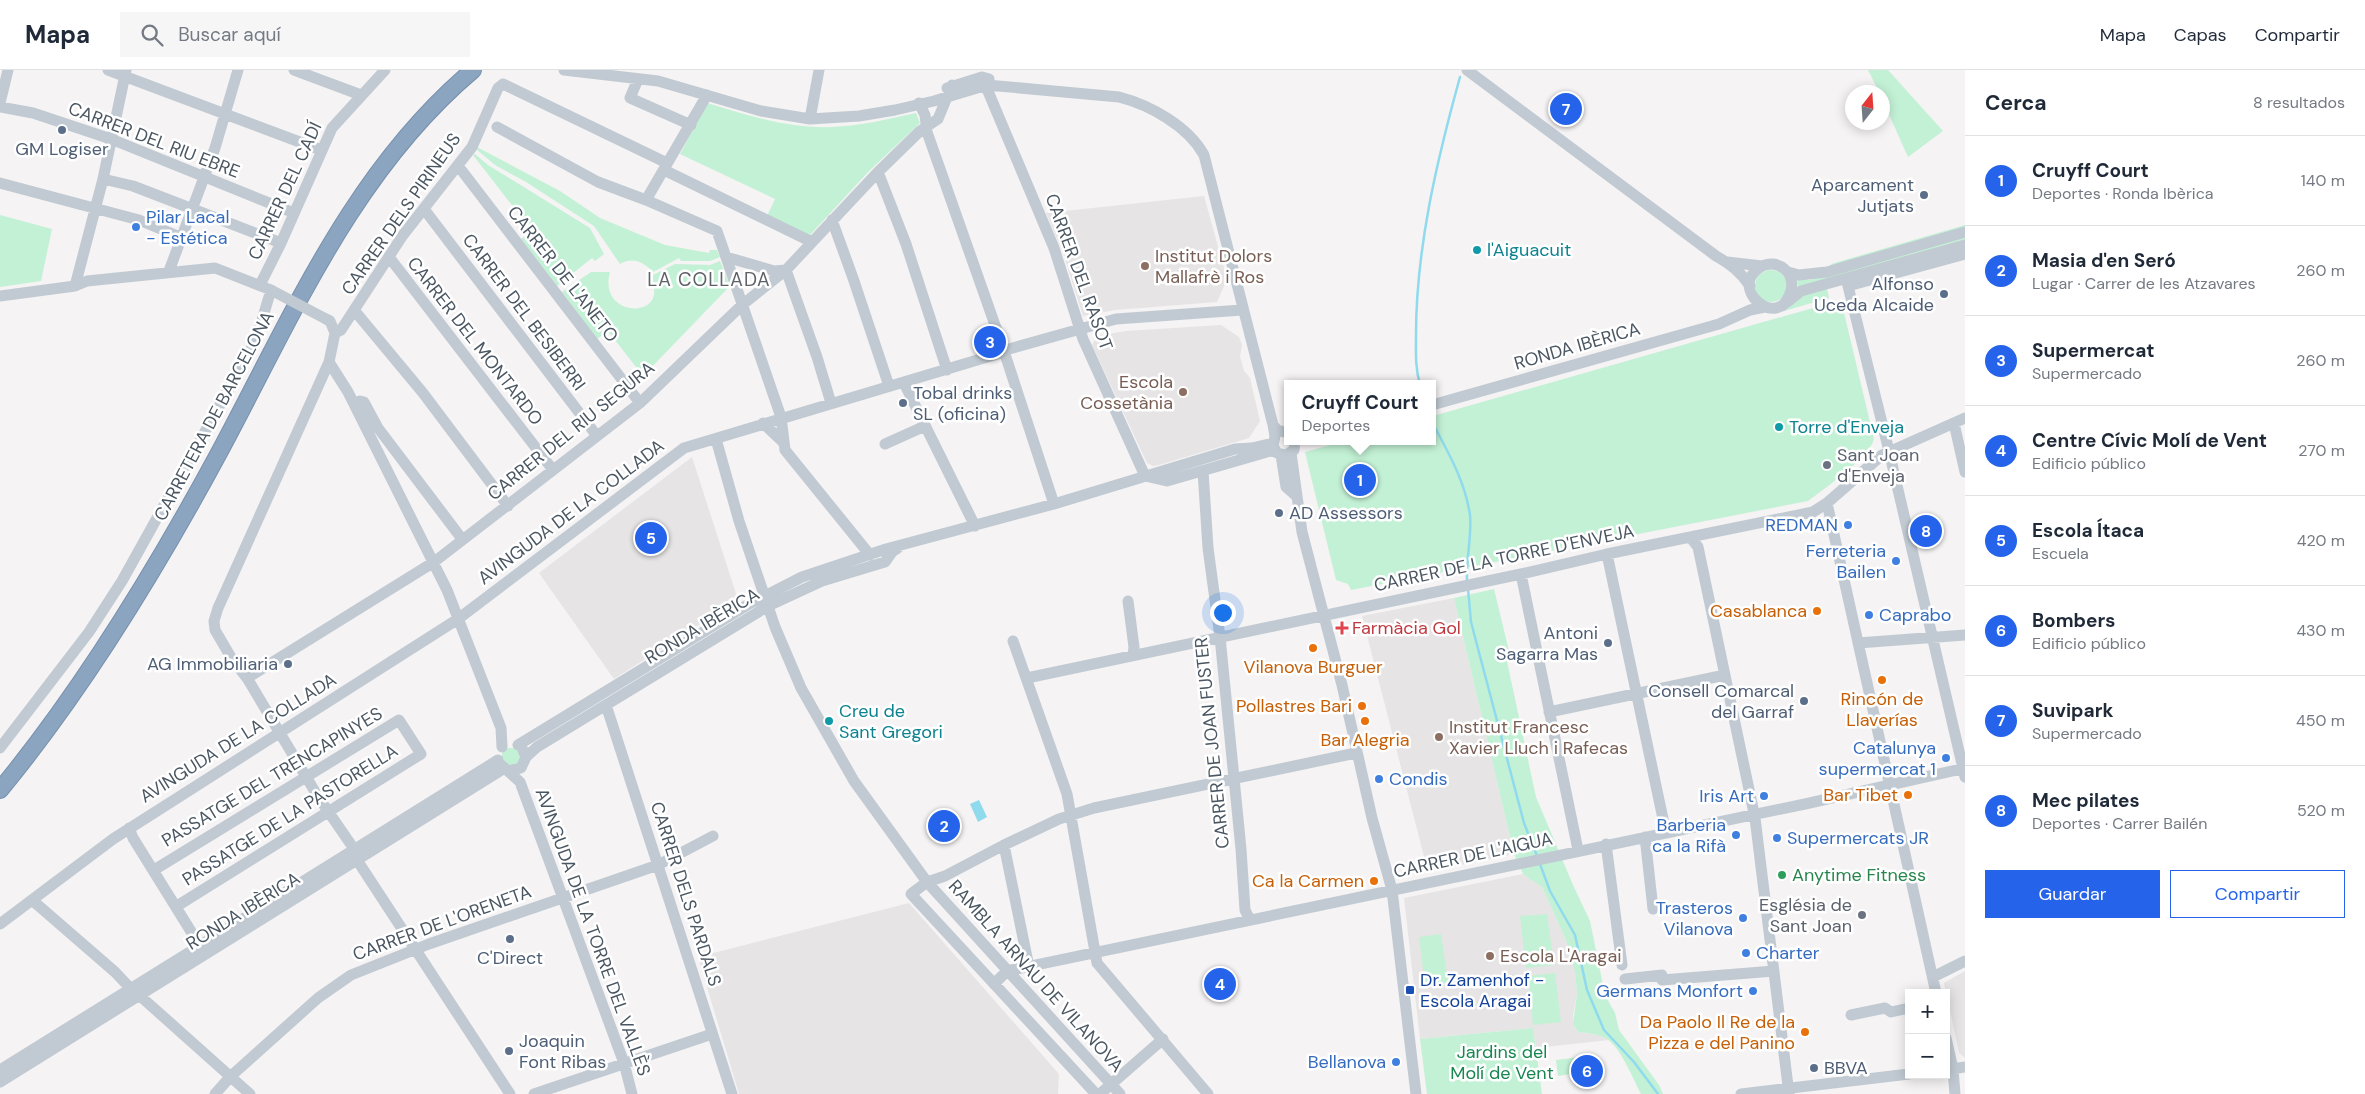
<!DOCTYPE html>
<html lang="es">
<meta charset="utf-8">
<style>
:root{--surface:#fff;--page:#f6f6f7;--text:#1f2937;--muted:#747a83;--line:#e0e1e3;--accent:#2563eb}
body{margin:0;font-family:"DM Sans",sans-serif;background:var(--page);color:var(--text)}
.controls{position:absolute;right:15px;bottom:15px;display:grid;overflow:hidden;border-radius:0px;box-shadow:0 2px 12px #0003}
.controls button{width:45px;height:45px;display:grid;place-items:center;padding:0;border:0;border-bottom:1px solid var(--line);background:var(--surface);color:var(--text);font:25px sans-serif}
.compass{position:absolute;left:1845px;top:15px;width:45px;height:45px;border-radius:50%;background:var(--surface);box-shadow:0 2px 12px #0003;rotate:17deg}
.you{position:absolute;left:1222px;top:542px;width:18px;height:18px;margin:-12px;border:4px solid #fff;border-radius:50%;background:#1a73e8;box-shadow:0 0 0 8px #1a73e833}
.badge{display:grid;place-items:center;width:32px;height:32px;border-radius:50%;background:var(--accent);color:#fff;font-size:16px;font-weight:700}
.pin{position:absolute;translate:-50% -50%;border:2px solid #fff;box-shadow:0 1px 5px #0006}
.popup{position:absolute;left:1284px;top:310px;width:152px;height:65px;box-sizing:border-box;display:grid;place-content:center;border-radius:0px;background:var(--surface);filter:drop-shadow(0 1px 4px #0005);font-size:16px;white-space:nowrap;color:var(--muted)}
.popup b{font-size:19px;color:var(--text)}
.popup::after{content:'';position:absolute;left:50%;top:100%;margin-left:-10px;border:10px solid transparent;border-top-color:var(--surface)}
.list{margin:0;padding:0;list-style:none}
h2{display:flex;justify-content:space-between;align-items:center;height:65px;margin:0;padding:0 20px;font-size:21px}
h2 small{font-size:16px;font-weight:400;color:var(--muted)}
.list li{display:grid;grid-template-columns:32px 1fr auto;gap:15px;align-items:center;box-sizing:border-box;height:90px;padding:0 20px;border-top:1px solid var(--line)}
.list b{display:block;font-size:19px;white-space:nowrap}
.list p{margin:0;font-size:16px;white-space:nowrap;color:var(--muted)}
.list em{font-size:16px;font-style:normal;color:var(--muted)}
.actions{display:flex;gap:10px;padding:15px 20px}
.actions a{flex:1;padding:11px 0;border:1px solid var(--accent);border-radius:0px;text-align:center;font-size:18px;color:var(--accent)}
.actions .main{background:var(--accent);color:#fff}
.icon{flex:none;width:28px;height:28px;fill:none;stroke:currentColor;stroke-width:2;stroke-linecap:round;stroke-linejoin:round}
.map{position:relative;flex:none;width:1965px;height:1024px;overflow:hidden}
header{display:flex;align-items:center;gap:30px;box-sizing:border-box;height:70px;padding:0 25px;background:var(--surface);border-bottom:1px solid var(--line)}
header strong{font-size:24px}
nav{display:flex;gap:28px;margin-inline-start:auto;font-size:18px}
.search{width:350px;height:45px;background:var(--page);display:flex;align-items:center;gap:12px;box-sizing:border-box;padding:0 18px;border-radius:0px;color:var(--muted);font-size:19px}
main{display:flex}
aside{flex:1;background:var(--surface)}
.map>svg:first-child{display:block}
.education{fill:#e6e4e5}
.green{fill:#c3f1d5}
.water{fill:#90daee}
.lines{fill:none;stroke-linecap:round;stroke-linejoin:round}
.stream{stroke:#90daee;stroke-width:2.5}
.highway-casing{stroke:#7690ad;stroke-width:18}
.minor{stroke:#c1cad2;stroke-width:11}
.highway{stroke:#8ba5c1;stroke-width:16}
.minor-bridge{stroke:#c1cad2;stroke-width:11}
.service-dot{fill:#5c6f8a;stroke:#fff;stroke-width:2}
.shop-dot{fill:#3f7fe0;stroke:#fff;stroke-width:2}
.culture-dot{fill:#0f9aa8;stroke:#fff;stroke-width:2}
.education-dot{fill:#8d6e63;stroke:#fff;stroke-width:2}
.worship-dot{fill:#6b7280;stroke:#fff;stroke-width:2}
.food-dot{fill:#e8710a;stroke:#fff;stroke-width:2}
.health-dot{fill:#e0444e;stroke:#fff;stroke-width:2}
.leisure-dot{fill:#2e9e5b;stroke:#fff;stroke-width:2}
.transit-dot{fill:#1a4fb4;stroke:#fff;stroke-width:2}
.labels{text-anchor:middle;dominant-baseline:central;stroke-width:5;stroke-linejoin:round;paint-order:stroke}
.street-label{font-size:18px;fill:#4a5661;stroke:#fff}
.service-label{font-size:18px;fill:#4e5e75;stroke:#fff;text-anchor:end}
.shop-label{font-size:18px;fill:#366cbe;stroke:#fff;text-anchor:end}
.culture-label{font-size:18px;fill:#0d838f;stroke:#fff;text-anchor:start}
.education-label{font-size:18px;fill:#785e54;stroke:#fff;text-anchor:start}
.worship-label{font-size:18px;fill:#5b616d;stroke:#fff;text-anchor:start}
.food-label{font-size:18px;fill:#c56008;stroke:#fff;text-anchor:end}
.health-label{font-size:18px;fill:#be3a42;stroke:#fff;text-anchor:start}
.leisure-label{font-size:18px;fill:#27864d;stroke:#fff;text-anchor:start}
.transit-label{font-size:18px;fill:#164399;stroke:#fff;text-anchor:start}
.park-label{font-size:18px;fill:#17864f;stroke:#fff}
.neighbourhood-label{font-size:19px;letter-spacing:1px;fill:#5f6368;stroke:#fff}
</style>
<header>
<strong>Mapa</strong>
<div class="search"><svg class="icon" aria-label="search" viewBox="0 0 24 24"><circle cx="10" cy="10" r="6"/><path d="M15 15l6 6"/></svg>Buscar aquí</div>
<nav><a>Mapa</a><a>Capas</a><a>Compartir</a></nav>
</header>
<main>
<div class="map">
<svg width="1965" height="1024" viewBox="0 0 1965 1024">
<rect width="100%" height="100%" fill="#f5f3f3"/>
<path class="education" d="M1204 126 1227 209 1217 232 1115 240 1083 246 1063 183 1046 143Z
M1221 255 1239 267 1242 275 1240 286 1244 301 1250 308 1260 351 1249 368 1159 395 1153 396 1147 393 1092 275 1097 266 1126 261Z
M692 387 738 530 614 609 539 503Z
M1454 528 1514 784 1428 802 1362 546Z
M1523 804 1542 817 1566 870 1575 902 1577 923 1573 946 1574 956 1578 962 1598 965 1609 970 1536 978 1533 958 1420 969 1404 828Z
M909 833 1059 1004 1058 1024H739L698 887Z
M1965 901V988L1959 983 1944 913Z"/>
<path class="green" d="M1868 0H1888L1943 61 1908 87 1883 31 1882 22H1879Z
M707 33C747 45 789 59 832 57 860 56 888 49 916 43L920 53 870 100 809 166 767 146 775 129 680 84Z
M477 77 560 121 600 148 665 175 709 183 710 180H717L720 187 710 191H681L679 188 653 202C643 191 632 187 620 194L594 156 526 112 495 95 476 79Z
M475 84 488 95 590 158 604 184 595 191 592 188 557 216 521 169 532 161 473 85Z
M0 145 52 159 41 211 0 217Z
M1965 155V158L1832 196 1831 194Z
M1965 167V170L1798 217 1797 209 1810 210 1823 206Z
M720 191 730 216 643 306 608 261 597 269 562 222 591 202H610C599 242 650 248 654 225 655 219 653 211 653 205L675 194 710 195Z
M1755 216a16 16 0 1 1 32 0a16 16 0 1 1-32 0Z
M1827 219 1829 228 1784 241 1803 225Z
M1841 230 1874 369C1870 387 1824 419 1808 431L1351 520 1348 514 1336 510 1305 382 1345 371H1432L1433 346Z
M1494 519 1509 581 1505 582 1536 727 1573 815 1590 851 1605 925 1615 943 1619 960 1659 1015 1663 1024H1641C1633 1009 1620 975 1605 968 1597 964 1587 963 1578 962L1573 954 1577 923 1575 902 1566 870 1542 817 1523 804 1514 784 1454 528Z
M508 678H515L520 682V694L510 697 502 688V683Z
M1547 844 1554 895 1526 898 1520 846Z
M1441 864 1448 912 1425 915 1419 867Z
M1555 903 1561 952 1533 955 1528 906Z
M1533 958 1542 1024H1427L1420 969Z
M1588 986 1590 1001 1558 1006 1556 990Z"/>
<path class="water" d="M979 730 987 747 978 752 970 734Z"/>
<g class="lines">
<path class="stream" d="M1420 314C1415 298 1416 282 1416 265 1416 178 1437 90 1460 7
M1432 352C1448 382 1465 411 1470 445 1472 464 1466 489 1467 511
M1468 519 1471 552 1524 753 1537 786
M1540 794 1550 821 1575 865 1587 920 1604 960 1634 992 1658 1024"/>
<g class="highway-casing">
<path id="highway" d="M0 720C85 617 157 498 220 381 293 245 353 101 473 0"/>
</g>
<path class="minor" d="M108 0 321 80
M294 0 361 25
M564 0 658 11 761 41 810 49 859 46 895 40 934 31 987 15 1119 27C1150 35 1188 56 1204 85L1273 355 1275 366 1273 376 1277 383 1286 385 1294 380 1295 371
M1467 0 1716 186C1730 194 1741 202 1750 216
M982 7 1054 178 1083 269 1145 406
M638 9 630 28 691 55
M947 18 982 7 989 9
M0 33 8 0
M919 33 925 45 927 62 1001 272 1054 434
M0 37 33 43 111 69 294 143
M810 49 819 0
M497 57 598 112 646 130 717 161 781 347 785 380 870 485
M459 97 640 333
M664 100 812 172
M878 102 906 174 947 300
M103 109 133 116 281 173
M0 113 139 150 180 167
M646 130 707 25
M424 139 597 366
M832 150 853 208 889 316
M389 187 553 400
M726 187 774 201 786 200 817 287 831 333
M1727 192 1762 196
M169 201 215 78 238 0
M1788 202 1799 205 1827 202 1965 162
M1846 208 1889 381 1965 707
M260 215 281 173 332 58 385 0
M75 216 103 109 126 0
M1848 216 1965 184
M0 226 75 216 87 211 215 198 271 220 256 270 122 511 89 562 0 678
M1782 236C1810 206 1771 178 1752 205 1742 220 1760 241 1776 238 1785 236 1794 226 1801 221L1965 175
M354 240 423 323 508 436
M326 249 330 251 335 263 329 292 348 322 447 520 501 658 502 677
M335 263 341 260 403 165 472 77 498 18 503 14 667 93
M329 292 218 538 214 551 215 560 232 589 247 608 317 725 354 779
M904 313 975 456
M1432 335 1719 254 1750 240 1765 237
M364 342 360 331 364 332 378 358 462 469
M763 353 783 372
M1954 353 1965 402
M1273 355 1277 360 1288 363
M716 369 739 451 775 557 801 618 854 711 927 812 1120 1024
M885 374 925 356
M1291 383 1302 462 1342 615 1372 748 1392 820 1416 1024
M1281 385 1286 417 1295 425
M1203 401 1208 478 1220 567 1241 779 1245 840 1250 850
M1145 406 1167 411 1274 380
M1827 433 1936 923
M1691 468 1698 477 1755 748 1789 1024
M1607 484 1666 763
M1521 504 1578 780
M1128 531 1134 577 1133 585
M1013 571 1067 724 1097 893 1208 1024
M1858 573 1965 565
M247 608 434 492 640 333 742 235 786 200 878 102 920 61 938 49 952 15
M1027 608 1521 504 1607 484 1813 442 1827 433 1882 385 1965 348
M606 635 732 1024
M1549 642 1725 605
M518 675 749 534 802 507 886 479 1054 434 1235 379 1252 378 1273 373
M526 687 537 677 768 536 822 511 885 492 892 482 898 478
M499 693 520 712 624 993 632 1024
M508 701 521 698 526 687 523 680
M129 758 133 768 200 876
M1645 767 1653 839
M1606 774 1622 895
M1004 775 1029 897
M357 790 510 1024
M154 800 399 650 421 684 177 836
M32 830 115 902 131 919
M0 854 113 769 458 549 684 378 1004 282 1009 279 1116 249 1242 240
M1933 907 1965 891
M1625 909 1662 905V910L1774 901
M994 914 1007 901 1805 734 1965 698
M139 925 250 1024
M1851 945 1885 938 1891 942 1909 938
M1946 968 1953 999 1955 1024
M0 1000 498 690
M1946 1000 1965 997
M0 1012 503 699
M215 1024 231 1006 318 928 351 905 429 874 658 795 713 766
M534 1024 712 964
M1096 1024 911 824 927 812 945 806 1004 775 1059 749 1094 738 1356 683
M1100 1024 1163 969
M1741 1024 1909 1004"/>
<use href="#highway" class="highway"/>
<path class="minor-bridge" d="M271 220 326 249"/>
</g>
<g class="service-dot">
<circle cx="62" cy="60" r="5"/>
<circle cx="1924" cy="125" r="5"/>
<circle cx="1944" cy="224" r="5"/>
<circle cx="903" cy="333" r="5"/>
<circle cx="1279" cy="443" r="5"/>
<circle cx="1608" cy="573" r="5"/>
<circle cx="288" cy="594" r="5"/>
<circle cx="1804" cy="631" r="5"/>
<circle cx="510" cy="869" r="5"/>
<circle cx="509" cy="981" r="5"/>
<circle cx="1814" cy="998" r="5"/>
</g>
<g class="shop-dot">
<circle cx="136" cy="157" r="5"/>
<circle cx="1848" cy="455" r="5"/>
<circle cx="1896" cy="491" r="5"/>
<circle cx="1869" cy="545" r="5"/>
<circle cx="1946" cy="688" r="5"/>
<circle cx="1379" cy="709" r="5"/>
<circle cx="1764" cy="726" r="5"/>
<circle cx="1736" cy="765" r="5"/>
<circle cx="1777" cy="768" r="5"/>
<circle cx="1743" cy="848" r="5"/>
<circle cx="1746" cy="883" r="5"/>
<circle cx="1753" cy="921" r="5"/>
<circle cx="1396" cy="992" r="5"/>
</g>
<g class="culture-dot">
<circle cx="1477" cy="180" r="5"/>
<circle cx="1779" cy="357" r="5"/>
<circle cx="829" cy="651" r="5"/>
</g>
<g class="education-dot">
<circle cx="1145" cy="196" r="5"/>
<circle cx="1183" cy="322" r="5"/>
<circle cx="1439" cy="667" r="5"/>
<circle cx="1490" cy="886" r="5"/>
</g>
<g class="worship-dot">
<circle cx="1827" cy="395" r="5"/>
<circle cx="1862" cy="845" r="5"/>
</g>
<g class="food-dot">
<circle cx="1817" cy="541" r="5"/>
<circle cx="1313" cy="578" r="5"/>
<circle cx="1882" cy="610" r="5"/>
<circle cx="1362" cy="636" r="5"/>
<circle cx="1365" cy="651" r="5"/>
<circle cx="1908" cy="725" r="5"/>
<circle cx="1374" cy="811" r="5"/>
<circle cx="1805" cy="962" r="5"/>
</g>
<path class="health-dot" d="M1339.5 550.5h5v5h5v5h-5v5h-5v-5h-5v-5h5z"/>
<circle class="leisure-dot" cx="1782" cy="805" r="5"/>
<rect class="transit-dot" x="1405" y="915" width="10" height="10" rx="2.5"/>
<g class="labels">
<g class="street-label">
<text transform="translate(154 70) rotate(21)">CARRER DEL RIU EBRE</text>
<text transform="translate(285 121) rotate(-65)">CARRER DEL CADÍ</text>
<text transform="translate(401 144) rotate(-55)">CARRER DELS PIRINEUS</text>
<text transform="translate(1079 202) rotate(70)">CARRER DEL RASOT</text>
<text transform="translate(563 204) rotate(52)">CARRER DE L'ANETO</text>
<text transform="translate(524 242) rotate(53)">CARRER DEL BESIBERRI</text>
<text transform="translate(475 271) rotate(52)">CARRER DEL MONTARDO</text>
<text transform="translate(1577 276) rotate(-16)">RONDA IBÈRICA</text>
<text transform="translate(214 346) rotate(-62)">CARRETERA DE BARCELONA</text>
<text transform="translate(571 361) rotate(-39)">CARRER DEL RIU SEGURA</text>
<text transform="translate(571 442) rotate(-37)">AVINGUDA DE LA COLLADA</text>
<text transform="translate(1504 488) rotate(-12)">CARRER DE LA TORRE D'ENVEJA</text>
<text transform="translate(702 556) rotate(-31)">RONDA IBÈRICA</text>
<text transform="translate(238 668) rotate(-32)">AVINGUDA DE LA COLLADA</text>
<text transform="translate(1212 673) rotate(-96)">CARRER DE JOAN FUSTER</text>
<text transform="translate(272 707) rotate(-31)">PASSATGE DEL TRENCAPINYES</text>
<text transform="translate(290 745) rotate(-32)">PASSATGE DE LA PASTORELLA</text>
<text transform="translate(1473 785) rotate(-12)">CARRER DE L'AIGUA</text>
<text transform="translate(686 824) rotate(72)">CARRER DELS PARDALS</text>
<text transform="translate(243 841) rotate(-32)">RONDA IBÈRICA</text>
<text transform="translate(442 853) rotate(-20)">CARRER DE L'ORENETA</text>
<text transform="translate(593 862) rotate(70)">AVINGUDA DE LA TORRE DEL VALLÈS</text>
<text transform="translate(1036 906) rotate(48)">RAMBLA ARNAU DE VILANOVA</text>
</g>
<g class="service-label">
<text x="62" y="79" text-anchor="middle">GM Logiser</text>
<text x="1914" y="115">Aparcament<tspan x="1914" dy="21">Jutjats</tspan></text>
<text x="1934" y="214">Alfonso<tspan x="1934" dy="21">Uceda Alcaide</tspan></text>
<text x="913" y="323" text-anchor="start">Tobal drinks<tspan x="913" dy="21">SL (oficina)</tspan></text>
<text x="1289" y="443" text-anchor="start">AD Assessors</text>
<text x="1598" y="563">Antoni<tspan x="1598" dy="21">Sagarra Mas</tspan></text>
<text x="278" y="594">AG Immobiliaria</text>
<text x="1794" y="621">Consell Comarcal<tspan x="1794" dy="21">del Garraf</tspan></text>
<text x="510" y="888" text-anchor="middle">C'Direct</text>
<text x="519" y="971" text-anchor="start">Joaquin<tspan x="519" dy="21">Font Ribas</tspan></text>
<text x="1824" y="998" text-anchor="start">BBVA</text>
</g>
<g class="shop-label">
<text x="146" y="147" text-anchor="start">Pilar Lacal<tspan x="146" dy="21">- Estética</tspan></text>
<text x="1838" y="455">REDMAN</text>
<text x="1886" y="481">Ferreteria<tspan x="1886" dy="21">Bailen</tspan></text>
<text x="1879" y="545" text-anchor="start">Caprabo</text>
<text x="1936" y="678">Catalunya<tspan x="1936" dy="21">supermercat 1</tspan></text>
<text x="1389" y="709" text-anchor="start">Condis</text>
<text x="1754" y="726">Iris Art</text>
<text x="1726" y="755">Barberia<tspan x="1726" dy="21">ca la Rifà</tspan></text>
<text x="1787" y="768" text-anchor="start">Supermercats JR</text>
<text x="1733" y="838">Trasteros<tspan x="1733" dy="21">Vilanova</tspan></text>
<text x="1756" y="883" text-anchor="start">Charter</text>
<text x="1743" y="921">Germans Monfort</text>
<text x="1386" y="992">Bellanova</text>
</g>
<g class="culture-label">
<text x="1487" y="180">l'Aiguacuit</text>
<text x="1789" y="357">Torre d'Enveja</text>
<text x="839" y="641">Creu de<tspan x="839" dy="21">Sant Gregori</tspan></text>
</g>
<g class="education-label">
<text x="1155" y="186">Institut Dolors<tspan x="1155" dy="21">Mallafrè i Ros</tspan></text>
<text x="1173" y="312" text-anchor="end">Escola<tspan x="1173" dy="21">Cossetània</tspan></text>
<text x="1449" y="657">Institut Francesc<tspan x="1449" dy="21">Xavier Lluch i Rafecas</tspan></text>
<text x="1500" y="886">Escola L'Aragai</text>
</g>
<g class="worship-label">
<text x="1837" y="385">Sant Joan<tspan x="1837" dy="21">d'Enveja</tspan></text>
<text x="1852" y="835" text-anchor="end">Església de<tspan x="1852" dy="21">Sant Joan</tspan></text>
</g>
<g class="food-label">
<text x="1807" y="541">Casablanca</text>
<text x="1313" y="597" text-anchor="middle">Vilanova Burguer</text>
<text x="1882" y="629" text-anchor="middle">Rincón de<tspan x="1882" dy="21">Llaverías</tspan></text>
<text x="1352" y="636">Pollastres Bari</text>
<text x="1365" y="670" text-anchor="middle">Bar Alegria</text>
<text x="1898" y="725">Bar Tibet</text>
<text x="1364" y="811">Ca la Carmen</text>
<text x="1795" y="952">Da Paolo Il Re de la<tspan x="1795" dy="21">Pizza e del Panino</tspan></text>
</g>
<g class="health-label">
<text x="1352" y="558">Farmàcia Gol</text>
</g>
<g class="leisure-label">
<text x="1792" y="805">Anytime Fitness</text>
</g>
<g class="transit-label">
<text x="1420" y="910">Dr. Zamenhof -<tspan x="1420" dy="21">Escola Aragai</tspan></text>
</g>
<g class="park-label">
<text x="1502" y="982">Jardins del<tspan x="1502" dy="21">Molí de Vent</tspan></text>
</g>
<g class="neighbourhood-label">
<text x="709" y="209">LA COLLADA</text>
</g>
</g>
</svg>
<div class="controls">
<button>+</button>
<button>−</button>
</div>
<svg class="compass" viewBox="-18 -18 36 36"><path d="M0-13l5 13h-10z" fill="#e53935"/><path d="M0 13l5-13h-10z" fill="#747a83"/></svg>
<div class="you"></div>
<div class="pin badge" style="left:1360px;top:410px">1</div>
<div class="popup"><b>Cruyff Court</b>Deportes</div>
<div class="pin badge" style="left:944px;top:756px">2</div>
<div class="pin badge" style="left:990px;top:272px">3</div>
<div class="pin badge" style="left:1220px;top:914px">4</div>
<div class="pin badge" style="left:651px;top:468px">5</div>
<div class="pin badge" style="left:1587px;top:1001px">6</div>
<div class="pin badge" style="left:1566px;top:39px">7</div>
<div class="pin badge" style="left:1926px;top:461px">8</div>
</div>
<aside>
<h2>Cerca<small>8 resultados</small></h2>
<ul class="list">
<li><span class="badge">1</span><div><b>Cruyff Court</b><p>Deportes · Ronda Ibèrica</p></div><em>140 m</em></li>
<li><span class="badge">2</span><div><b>Masia d'en Seró</b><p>Lugar · Carrer de les Atzavares</p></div><em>260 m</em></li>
<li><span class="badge">3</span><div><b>Supermercat</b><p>Supermercado</p></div><em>260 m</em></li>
<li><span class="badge">4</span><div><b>Centre Cívic Molí de Vent</b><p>Edificio público</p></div><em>270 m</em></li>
<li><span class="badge">5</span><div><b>Escola Ítaca</b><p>Escuela</p></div><em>420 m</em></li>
<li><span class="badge">6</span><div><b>Bombers</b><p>Edificio público</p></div><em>430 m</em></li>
<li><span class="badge">7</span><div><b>Suvipark</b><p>Supermercado</p></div><em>450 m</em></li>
<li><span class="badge">8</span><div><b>Mec pilates</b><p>Deportes · Carrer Bailén</p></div><em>520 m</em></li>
</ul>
<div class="actions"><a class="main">Guardar</a><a>Compartir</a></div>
</aside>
</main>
